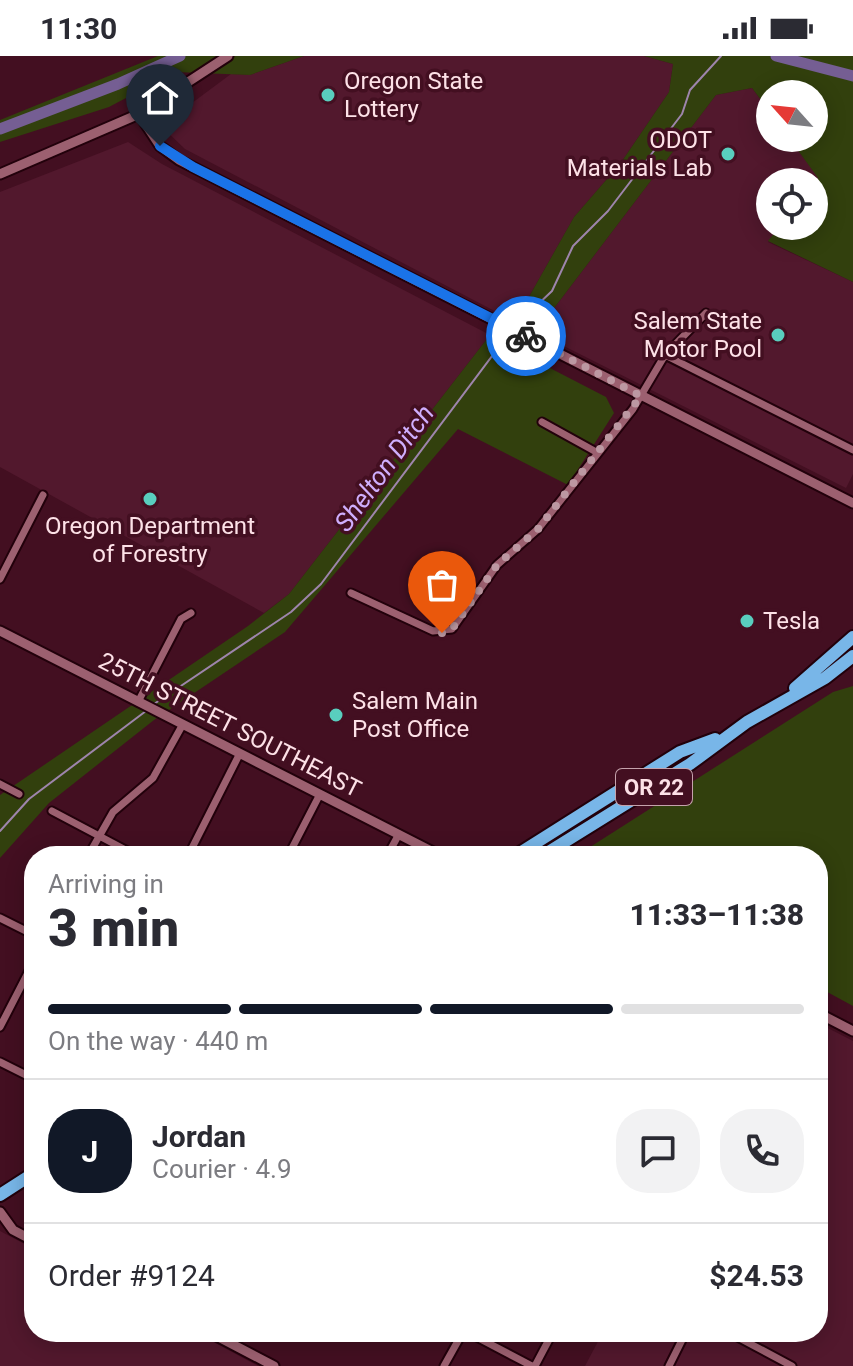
<!DOCTYPE html>
<html lang="en">
<head>
<meta charset="utf-8">
<style>
	:root { --surface:#fff; --page:#f2f2f3; --text:#2b2b33; --muted:#7c7c81; --line:#e1e1e2; --accent:#111827 }
	body { margin:0; font-family:Roboto,sans-serif; background:var(--page); color:var(--text); height:100vh; display:flex; flex-direction:column; font-size:30px; white-space:nowrap }
	* { box-sizing:border-box; margin:0 }
	p { font-size:26px; color:var(--muted) }
	.icon { flex:none; width:44px; height:44px; fill:none; stroke:currentColor; stroke-width:2; stroke-linecap:round; stroke-linejoin:round }
	.map { position:relative; flex:1; overflow:hidden }
	.sheet { position:absolute; left:24px; top:790px; width:804px; height:496px; display:flex; flex-direction:column; background:var(--surface); border-radius:32px; box-shadow:0 4px 20px #0003 }
	.sheet>* { flex:none }
	.needle { width:52px; rotate:297deg }
	.tools { position:absolute; left:756px; top:24px; display:grid; gap:16px }
	.tools a { display:grid; place-items:center; width:72px; height:72px; border-radius:50%; background:var(--surface); box-shadow:0 4px 20px #0003; font-size:40px }
	.pin { position:absolute; display:grid; place-items:center; width:68px; height:68px; color:#fff; margin:-82px -34px; border-radius:50% 50% 50% 0; rotate:-45deg; box-shadow:0 0 8px #0007 }
	.pin .icon { rotate:45deg }
	.courier { position:absolute; display:grid; place-items:center; width:80px; height:80px; margin:-40px; border:6px solid #1a73e8; border-radius:50%; background:#fff; color:#222; box-shadow:0 2px 10px #0007 }
	.overview em { font-style:normal; font-weight:800 }
	.overview div { display:flex; flex-direction:column-reverse }
	.overview { display:flex; align-items:center; justify-content:space-between; height:136px; padding:0 24px }
	h1 { font-size:52px; font-weight:800; line-height:60px }
	.bar { display:grid; grid-template-columns:repeat(4,1fr); gap:12px 8px; align-content:center; height:96px; padding:0 24px }
	.bar i { height:10px; border-radius:6px; background:var(--line) }
	.bar .current { background:var(--accent) }
	.bar p { grid-column:span 4 }
	.line { display:flex; align-items:center; gap:20px; padding:0 24px; border-top:2px solid var(--line) }
	.line div { flex:1 }
	.round { display:grid; place-items:center; flex:none; width:84px; height:84px; border-radius:32px; background:var(--page) }
	.status { display:flex; justify-content:space-between; align-items:center; height:56px; padding:0 40px; background:var(--surface); direction:ltr }
	.status svg { height:22px; fill:currentColor }
	.map>svg:first-child { display:block }
	.built { fill:#52182d }
	.green { fill:#32400d }
	.lines { fill:none; stroke-linecap:round; stroke-linejoin:round }
	.stream { stroke:#9e85ac; stroke-width:2 }
	.river { stroke:#755e93; stroke-width:11 }
	.street-casing { stroke:#22010b; stroke-width:11 }
	.secondary-casing { stroke:#22010b; stroke-width:13 }
	.highway-casing { stroke:#22010b; stroke-width:16 }
	.street { stroke:#9c6070; stroke-width:7 }
	.secondary { stroke:#9c6070; stroke-width:9 }
	.highway { stroke:#78b6e8; stroke-width:12 }
	.done { stroke:#bc98a2; stroke-width:8; stroke-dasharray:0 14.4 }
	.route { stroke:#1a73e8; stroke-width:10 }
	.poi-dot { fill:#59cebe; stroke:#430f21; stroke-width:3 }
	.labels { text-anchor:middle; dominant-baseline:central; stroke-width:7; stroke-linejoin:round; paint-order:stroke }
	.shield { fill:#430f21; stroke:#c5a2ac; stroke-width:2 }
	.shield-label { font-size:22px; font-weight:bold; fill:#fde1e7 }
	.poi-label { font-size:24px; fill:#fde1e7; stroke:#430f21; text-anchor:start }
	.street-label { font-size:24px; fill:#fde1e7; stroke:#430f21 }
	.water-label { font-size:26px; font-style:italic; fill:#cfaefd; stroke:#430f21 }
</style>
</head>
<body>
<div class="status"><b>11:30</b><svg viewBox="0 0 49 12"><path d="M0 12V9h3v3zM5 12V6h3v6zM10 12V3h3v9zM15 12V0h3v12zM26 1h20v11H26zM47 4h2v5h-2z"/></svg></div>
<div class="map">
<svg width="853" height="1310" viewBox="0 0 853 1310">
	<rect width="100%" height="100%" fill="#430f21"/>
	<path class="built" d="M304 0H644L673 8 669 36 620 108 574 161 526 246 508 262 185 93 161 70 231 18 250 19Z
		M752 32 770 56V82H789L819 122 814 128 770 126V170H780L768 186 853 226V418L846 432 536 276 716 39Z
		M128 86 162 108 490 279 289 538 264 557 0 411V136Z
		M818 967 853 985V1310H585L603 1276H818Z
		M0 1175 34 1193V1276H195L258 1310H0Z"/>
	<path class="green" d="M158 0H304L250 19 175 16 109 51 0 86V64Z
		M644 0H853V226L768 185 780 170H814V128L818 122 789 82H814V38H770V56L752 32 716 39 536 276 517 295 606 341 614 357 568 429 458 373 285 576 154 664 49 747 0 802V739L248 570 289 538 490 279 526 246 574 161 620 108 669 36 673 8Z
		M853 630V950L818 931V800H576L833 636Z"/>
	<g class="lines">
		<path class="stream" d="M514 271 552 235 573 190 608 155 682 58 690 34 721 0
			M154 648 291 556 321 528 510 276
			M0 775 29 743 146 655"/>
		<path class="river" d="M776 0 853 20
			M0 73 118 28 180 0"/>
		<defs>
			<path id="street" d="M665 299 853 394
				M542 366 598 397
				M0 523 43 439
				M351 537 433 575 452 573 497 509 538 473 633 353 665 299 706 257
				M138 646 181 563 191 557
				M0 728 19 738
				M52 755 137 800
				M88 800 113 756 153 722 183 668
				M188 800 240 697
				M288 800 320 738
				M387 800 399 778
				M0 862 34 879
				M0 971 34 905
				M0 1006 34 1023
				M467 1276 532 1310
				M728 1276 792 1310
				M444 1310 463 1276
				M535 1310 553 1276
				M669 1310 686 1276"/>
			<path id="secondary" d="M139 58 160 90 179 104 853 447
				M0 118 139 58 228 0
				M0 575 441 800
				M818 957 853 975
				M0 1156 13 1174 34 1185
				M209 1276 274 1310"/>
			<path id="highway" d="M795 632 853 581
				M515 800 680 696 715 683
				M542 800 690 708 747 666 825 622 853 600
				M0 1139 34 1117"/>
		</defs>
		<use href="#street" class="street-casing"/>
		<use href="#secondary" class="secondary-casing"/>
		<use href="#highway" class="highway-casing"/>
		<use href="#street" class="street"/>
		<use href="#secondary" class="secondary"/>
		<use href="#highway" class="highway"/>
	</g>
	<g class="lines">
		<path class="done" d="M442 577 452 573 497 509 538 473 641 340 526 280"/>
		<path class="route" d="M160 90 193 111 526 280"/>
	</g>
	<g class="poi-dot">
		<circle cx="328" cy="39" r="8"/>
		<circle cx="728" cy="98" r="8"/>
		<circle cx="778" cy="279" r="8"/>
		<circle cx="150" cy="443" r="8"/>
		<circle cx="747" cy="565" r="8"/>
		<circle cx="336" cy="659" r="8"/>
	</g>
	<g class="labels">
		<rect class="shield" x="616" y="713" width="76" height="36" rx="6"/>
		<g class="shield-label">
			<text x="654" y="731">OR 22</text>
		</g>
		<g class="poi-label">
			<text x="344" y="25">Oregon State<tspan x="344" dy="28">Lottery</tspan></text>
			<text x="712" y="84" text-anchor="end">ODOT<tspan x="712" dy="28">Materials Lab</tspan></text>
			<text x="762" y="265" text-anchor="end">Salem State<tspan x="762" dy="28">Motor Pool</tspan></text>
			<text x="150" y="470" text-anchor="middle">Oregon Department<tspan x="150" dy="28">of Forestry</tspan></text>
			<text x="763" y="565">Tesla</text>
			<text x="352" y="645">Salem Main<tspan x="352" dy="28">Post Office</tspan></text>
		</g>
		<g class="street-label">
			<text transform="translate(230 669) rotate(27)">25TH STREET SOUTHEAST</text>
		</g>
		<g class="water-label">
			<text transform="translate(384 412) rotate(-54)">Shelton Ditch</text>
		</g>
	</g>
</svg>
<div class="tools">
<a><svg class="needle" viewBox="-14 -14 28 28"><path d="M0-13l5 13h-10z" fill="#e53935"/><path d="M0 13l5-13h-10z" fill="#7c7c81"/></svg></a>
<a><svg class="icon" aria-label="locate" viewBox="0 0 24 24"><circle cx="12" cy="12" r="6"/><path d="M12 2v4M12 18v4M2 12h4M18 12h4"/></svg></a>
</div>
<div class="pin" style="left:442px;top:577px;background:#ea580c"><svg class="icon" aria-label="bag" viewBox="0 0 24 24"><path d="M5 8h14l-1 12H6zM9 8a3 3 0 0 1 6 0"/></svg></div>
<div class="pin" style="left:160px;top:90px;background:#1f2937"><svg class="icon" aria-label="home" viewBox="0 0 24 24"><path d="M3 11l9-7 9 7M6 9v11h12V9"/></svg></div>
<div class="courier" style="left:526px;top:280px"><svg class="icon" aria-label="bike" viewBox="0 0 24 24"><circle cx="6" cy="16" r="4"/><circle cx="18" cy="16" r="4"/><path d="M6 16l4-8h5l3 8M10 8l3 8H6M13 5h3"/></svg></div>
<section class="sheet">
<div class="overview"><div><h1>3 min</h1><p>Arriving in</p></div><em>11:33–11:38</em></div>
<div class="bar"><i class="current"></i><i class="current"></i><i class="current"></i><i></i><p>On the way · 440 m</p></div>
<div class="line" style="height:144px"><b class="round" style="background:var(--accent);color:#fff">J</b><div><b>Jordan</b><p>Courier · 4.9</p></div><a class="round"><svg class="icon" aria-label="chat" viewBox="0 0 24 24"><path d="M4 5h16v11H9l-5 4z"/></svg></a><a class="round"><svg class="icon" aria-label="phone" viewBox="0 0 24 24"><path d="M5 4h4l2 5-3 2q2 4 5 5l2-3 5 2v4C11 20 4 13 5 4z"/></svg></a></div>
<div class="line" style="height:104px"><div>Order #9124</div><b>$24.53</b></div>
</section>
</div>
</body>
</html>
